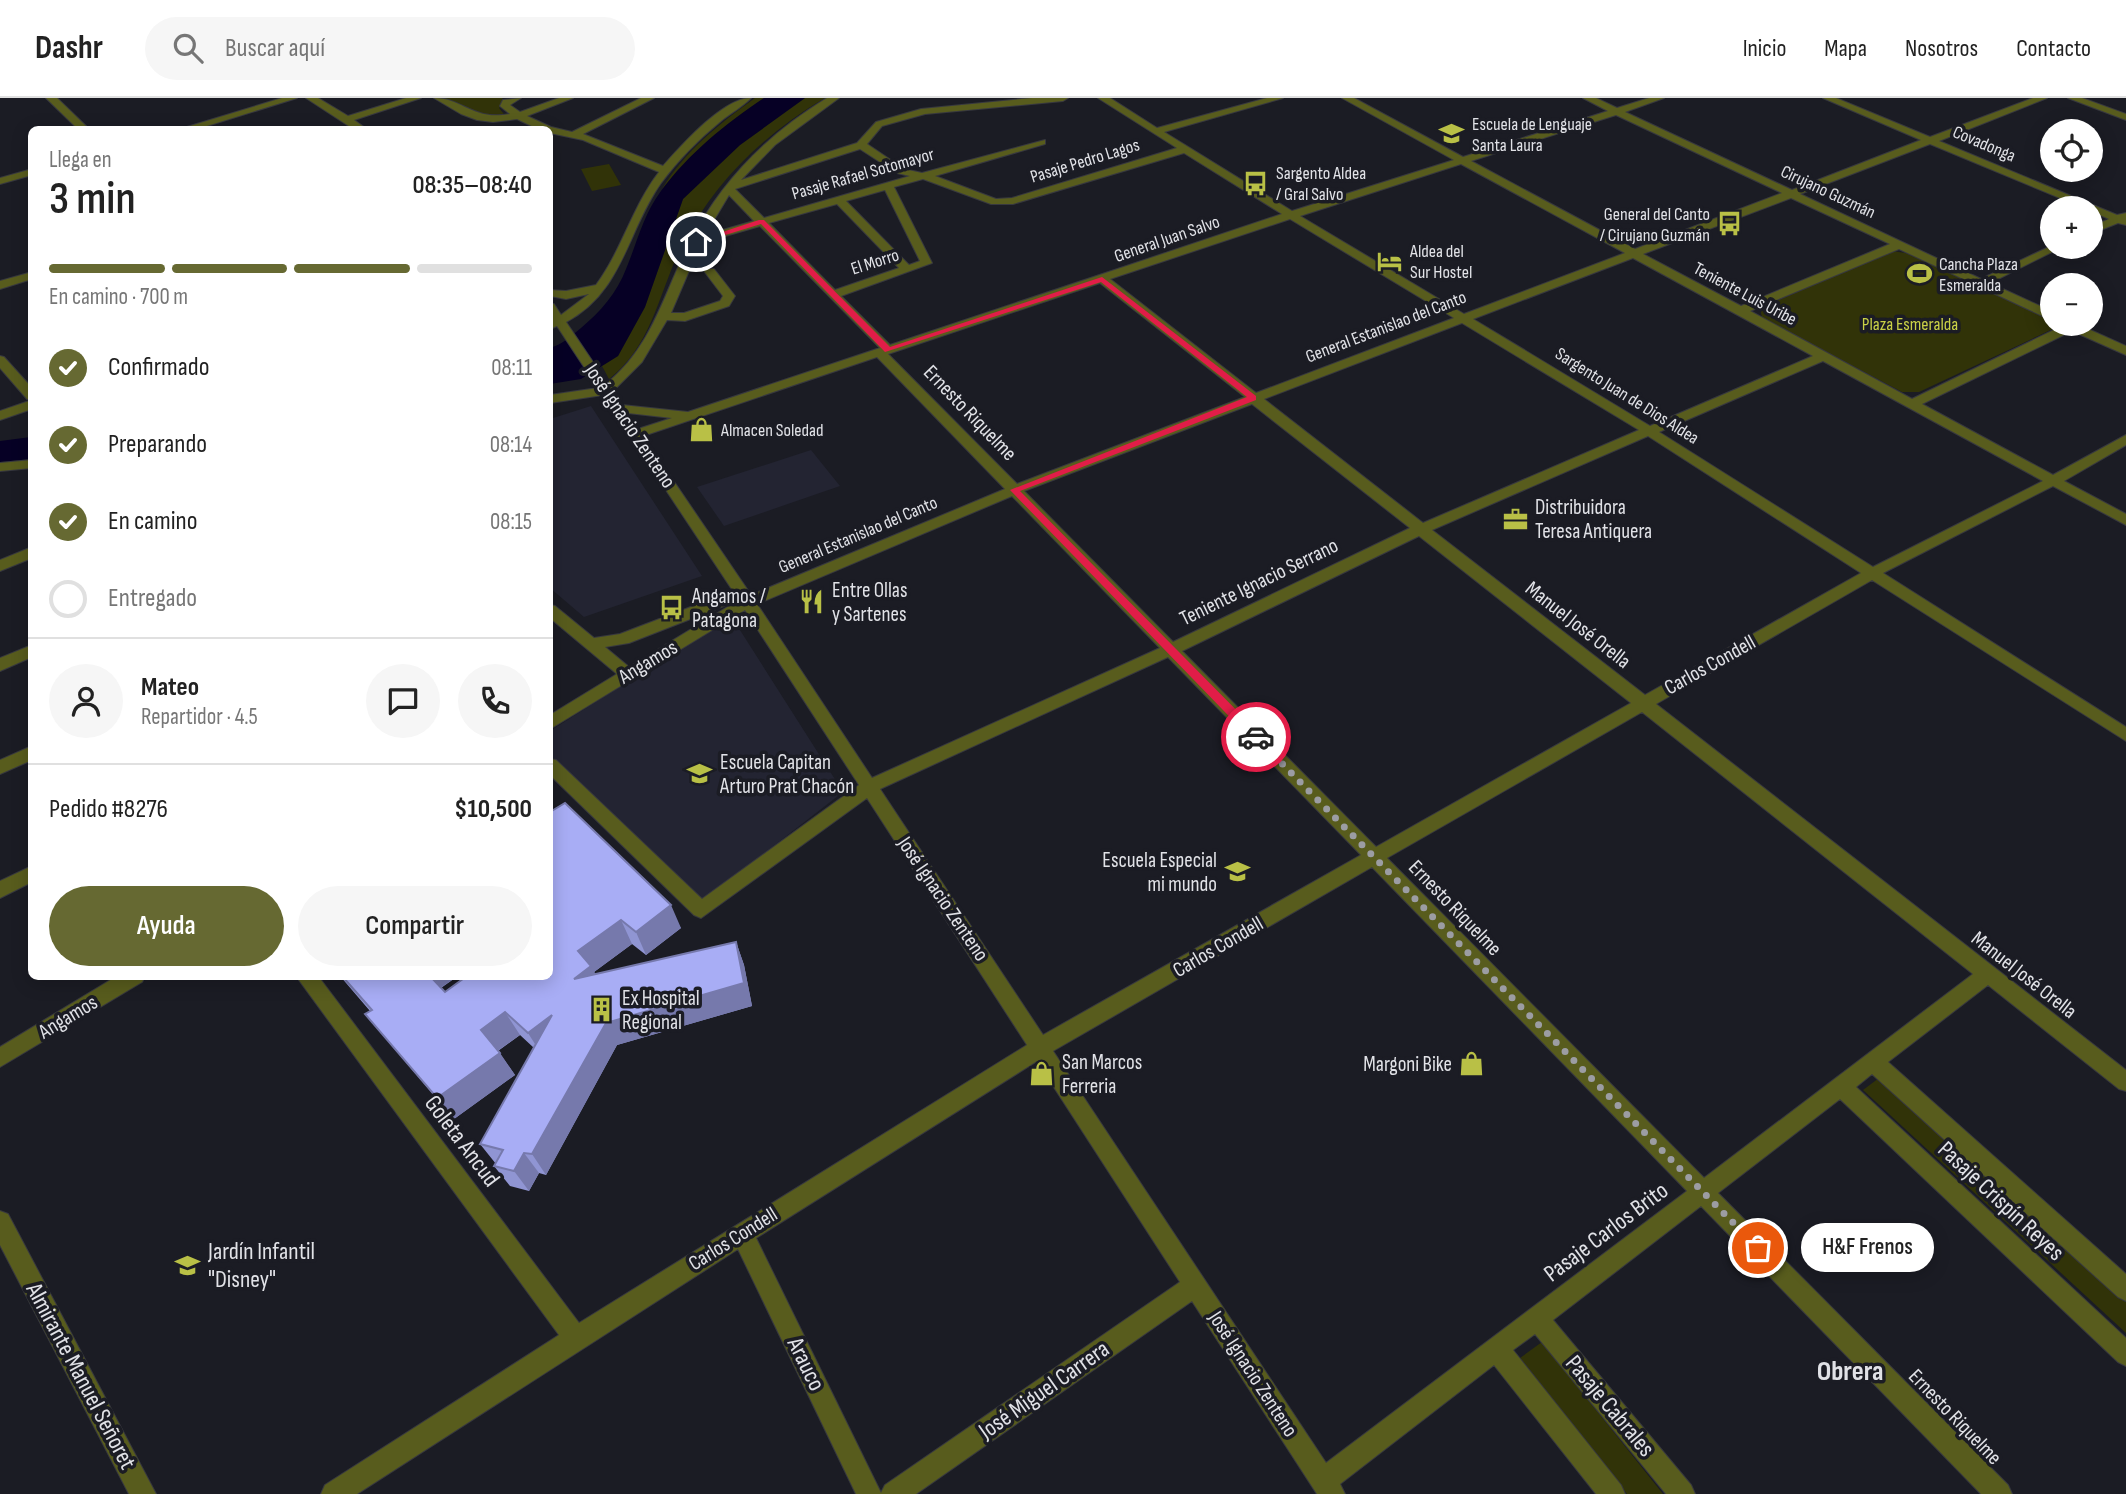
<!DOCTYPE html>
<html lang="es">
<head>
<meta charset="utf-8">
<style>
	:root { --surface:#fff; --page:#f6f6f6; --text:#222; --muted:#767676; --line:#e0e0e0; --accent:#666932 }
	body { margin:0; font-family:"Sofia Sans Condensed",sans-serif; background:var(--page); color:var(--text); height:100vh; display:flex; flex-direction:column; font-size:26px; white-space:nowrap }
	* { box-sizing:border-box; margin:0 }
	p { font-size:23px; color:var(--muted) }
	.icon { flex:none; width:38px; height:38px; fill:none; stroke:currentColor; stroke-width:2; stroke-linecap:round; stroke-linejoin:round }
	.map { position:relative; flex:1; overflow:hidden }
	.side { position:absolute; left:28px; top:28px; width:525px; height:854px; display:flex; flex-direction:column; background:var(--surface); border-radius:10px; box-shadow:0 4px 18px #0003 }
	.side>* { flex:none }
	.tools { position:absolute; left:2040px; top:21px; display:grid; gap:14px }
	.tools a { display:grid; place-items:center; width:63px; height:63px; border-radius:50%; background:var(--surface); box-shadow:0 4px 18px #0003; font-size:35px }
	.pin { position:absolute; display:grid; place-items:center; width:60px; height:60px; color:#fff; margin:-30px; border:4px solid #fff; border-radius:50%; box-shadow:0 2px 7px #0007 }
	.courier { position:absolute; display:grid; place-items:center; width:70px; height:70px; margin:-35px; border:5px solid #e11d48; border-radius:50%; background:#fff; color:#222; box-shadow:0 2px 9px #0007 }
	.bubble { position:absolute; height:49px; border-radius:24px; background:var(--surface); box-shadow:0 4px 18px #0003; font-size:23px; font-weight:600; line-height:49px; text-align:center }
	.overview em { font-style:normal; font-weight:600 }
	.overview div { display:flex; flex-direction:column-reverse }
	.overview { display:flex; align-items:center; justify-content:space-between; height:119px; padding:0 21px }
	h1 { font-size:46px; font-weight:600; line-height:52px }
	.bar { display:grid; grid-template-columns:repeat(4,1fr); gap:10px 7px; align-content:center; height:84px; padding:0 21px }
	.bar i { height:9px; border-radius:5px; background:var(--line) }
	.bar .selected { background:var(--accent) }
	.bar p { grid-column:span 4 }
	.line { display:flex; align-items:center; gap:18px; padding:0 21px; border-top:2px solid var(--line) }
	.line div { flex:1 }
	.round { display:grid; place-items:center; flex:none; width:74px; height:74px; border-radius:37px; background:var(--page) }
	ol { padding:0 21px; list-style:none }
	li { display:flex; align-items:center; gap:21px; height:77px }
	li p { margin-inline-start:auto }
	li .icon { padding:7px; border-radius:50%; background:var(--accent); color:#fff; stroke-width:4 }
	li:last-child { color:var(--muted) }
	li i { width:38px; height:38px; border:4px solid var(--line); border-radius:50% }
	.primary-button { display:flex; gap:14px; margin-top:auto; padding:14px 21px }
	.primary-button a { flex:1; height:80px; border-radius:42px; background:var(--accent); color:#fff; font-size:28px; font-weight:600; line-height:80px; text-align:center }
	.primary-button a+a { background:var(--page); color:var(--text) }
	header { display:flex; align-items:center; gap:42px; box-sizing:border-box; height:98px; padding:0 35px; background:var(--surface); border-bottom:2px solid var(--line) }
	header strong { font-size:33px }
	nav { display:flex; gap:38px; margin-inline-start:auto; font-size:24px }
	.search { width:490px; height:63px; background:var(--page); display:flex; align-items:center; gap:18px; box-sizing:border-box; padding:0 24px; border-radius:38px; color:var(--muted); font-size:26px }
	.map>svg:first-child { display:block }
	.built { fill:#232432 }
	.green { fill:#313308 }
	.water { fill:#060025 }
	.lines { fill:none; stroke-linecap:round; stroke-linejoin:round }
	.minor-casing { stroke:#37383f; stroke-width:2 }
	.minor { fill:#585c1d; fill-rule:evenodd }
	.wall { fill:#9095d3 }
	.shaded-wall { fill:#7679ac }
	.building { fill:#a8adf5; stroke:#7679ac; stroke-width:2 }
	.route { fill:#e11d48 }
	.done { stroke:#9c9da3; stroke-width:7; stroke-dasharray:0 12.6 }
	.labels { text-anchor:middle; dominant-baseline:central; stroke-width:7; stroke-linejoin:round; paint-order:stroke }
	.far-poi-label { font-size:18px; fill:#e1e2e7; stroke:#1b1c24; text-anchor:start }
	.far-street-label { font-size:18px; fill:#e1e2e7; stroke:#1b1c24 }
	.far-park-label { font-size:18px; fill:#c9d146; stroke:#1b1c24 }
	.street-label { font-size:21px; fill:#e1e2e7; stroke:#1b1c24 }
	.poi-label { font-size:21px; fill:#e1e2e7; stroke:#1b1c24; text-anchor:start }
	.near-street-label { font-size:24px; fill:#e1e2e7; stroke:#1b1c24 }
	.near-poi-label { font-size:24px; fill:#e1e2e7; stroke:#1b1c24; text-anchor:start }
	.near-neighbourhood-label { font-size:28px; font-weight:bold; fill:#e1e2e7; stroke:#1b1c24 }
</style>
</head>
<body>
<header>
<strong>Dashr</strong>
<div class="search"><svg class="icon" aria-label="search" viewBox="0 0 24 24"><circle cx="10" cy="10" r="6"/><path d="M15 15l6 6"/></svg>Buscar aquí</div>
<nav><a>Inicio</a><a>Mapa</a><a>Nosotros</a><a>Contacto</a></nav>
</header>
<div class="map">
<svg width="2126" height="1396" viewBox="0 0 2126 1396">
	<rect width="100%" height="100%" fill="#1b1c24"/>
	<path class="built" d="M591 308 702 478 584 519 550 490V321Z
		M811 352 840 388 724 428 697 389Z
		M731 518 843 694 703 803 550 657V633Z"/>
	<path class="green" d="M443 0H502L506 4 499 10 508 21 467 16Z
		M755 0H764C725 26 692 56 662 91 685 53 719 26 755 0Z
		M805 0H825C764 36 714 84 682 147 659 194 652 248 609 281L602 268 618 258 645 209 683 101 740 47Z
		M609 66 621 87 592 93 581 71Z
		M1892 153 1912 156 2051 222 2055 230 1919 294H1902L1762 220 1760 210Z
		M1879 980 2126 1204V1235L1863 992Z
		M1542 1244 1663 1396H1627L1520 1260Z"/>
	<path class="water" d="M764 0H805L740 47 683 101 645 209 618 258 581 281 550 286V250C563 246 570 239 581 230 600 214 617 195 626 171 637 145 643 117 661 93 688 56 726 25 764 0Z
		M31 339V361L0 364V343Z"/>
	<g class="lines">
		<defs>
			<path id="minor" d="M46 0H57L90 32H79Z
				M282 0H297L194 32H177Z
				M306 0H318L348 18 406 0H421L354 22 368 32H355Z
				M434 0C463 0 472 23 510 16L500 8 503 2 521 0 510 7 520 14 559 0H573L527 18 551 29 572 34 641 0H654L583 36 663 68C681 48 723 0 751 0 742 9 731 15 721 23 699 41 678 62 661 85 627 133 623 194 566 224L607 285C653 248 664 194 690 144 721 83 768 36 827 0H839L775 47 741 82 857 45 876 24 921 11 1032 0H1068L1063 3 925 16 882 28 867 46 904 71 922 75 1045 42V46L935 78 996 101 1012 100 1177 50 1098 0H1110L1157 30 1267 0H1283L1164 34 1292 113 1454 62 1342 0H1354L1463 59 1608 13 1583 0H1596L1617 10 1649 0H1664L1625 14 1792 92 1921 42 1823 0H1836L1930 39 2033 0H2047L1939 43 2117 117 2126 115V127L2118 125 2091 136V129L2109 121 2091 113V110H2084L1930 46 1800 96 1981 181 2053 147 2062 149 1990 185 2053 214V223L1899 151 1750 213 1912 301 2062 228 2061 226H2077L2126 248V257L2072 233 1922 306 2053 377 2126 337V347L2064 383 2126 416V427L2053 388 1883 475 2126 629V643L1872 482 1656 606 2126 972V993L2119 991 1988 887 1888 964 2126 1176V1203L2118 1199 1872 976 1856 989 2126 1240V1268L2118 1264 1840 1001 1718 1095 2008 1387 2012 1396H1981L1701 1108 1553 1222 1691 1387 1695 1396H1666L1535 1236 1513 1252 1621 1387 1625 1396H1596L1494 1267 1340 1386 1345 1396H1317L1192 1203 916 1396H856L738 1151 357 1396H321L325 1387 559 1237 296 878H318L579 1225 1027 947 867 700 701 820 694 817 550 677V661L556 662 702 801 859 687 745 512 550 631V617L617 576 550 520V507L555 508 594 540 620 536 733 493 603 297 550 305V297L598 290 557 228 550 231V223L552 221 550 206H554L561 217 589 196 566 201 550 198V192L566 193 596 187C622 152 632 109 659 74L583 42 550 35V32H540L517 21 493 24 477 22 461 16ZM1616 17 1782 95 1635 151 1471 63ZM860 51 897 75 910 78 764 120 735 91ZM1184 55 1282 116 890 247 841 198 932 165 894 89 923 81 991 106H1013ZM1461 66 1625 155 1464 216 1300 118ZM885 92 920 163 909 167 846 103ZM729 97 754 123 705 137ZM1791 100 1890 146 1741 208 1643 156ZM837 106 899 170 835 192 769 125ZM1290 121 1454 220 1256 295 1110 181ZM760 128 880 250 688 314 622 307 613 293 642 264 667 222 685 223 729 208 735 198 714 171H706L704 173 723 198 720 203 684 215H671L701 145ZM1633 160 1813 258 1650 328 1473 221ZM1100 185 1245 299 1017 386 888 256ZM1462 225 1639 332 1423 425 1264 301ZM877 259 1005 391 751 497 643 338ZM1823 263 2043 383 1873 469 1659 334ZM1252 306 1410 430 1173 544 1024 393ZM628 315 672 320 638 331ZM1648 338 1861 475 1645 597 1432 432ZM1012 398 1160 550 872 680 757 506ZM1419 438 1631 605 1376 749 1182 553ZM739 502 629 569 605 549 629 545ZM1168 559 1361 757 1043 937 880 691ZM1642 614 1973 876 1704 1080 1387 760ZM1372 769 1687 1093 1326 1365 1053 953ZM1037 963 1180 1184 885 1387 881 1395 756 1140Z
				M2068 0H2082L2126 16V22Z
				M32 71V77L0 86V80Z
				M32 174V181L0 191V183Z
				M0 258 4 259 32 290V302L27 301 0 270Z
				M32 302V311L0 322V313Z
				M32 362V370L0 373V365Z
				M32 449V460L0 473V462Z
				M32 547V559L0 573V560Z
				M32 648V662L0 676V662Z
				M32 768V784L0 800V783Z
				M117 878H145L142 884 0 969V949Z
				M0 1113 8 1116 156 1396H129L0 1147Z"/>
		</defs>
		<use href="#minor" class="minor-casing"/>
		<use href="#minor" class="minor"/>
	</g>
	<path class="wall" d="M550 714 681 830 646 857 632 846 594 874 596 876 736 844 744 867 752 908 617 947 546 1077 539 1075 529 1093 510 1088 494 1068 496 1066 480 1046 534 950 520 937 498 953 515 977 454 1021 365 916 370 913 340 878H458L441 890 445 894 550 878Z"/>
	<path class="shaded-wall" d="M671 807 681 830 646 857 636 834Z
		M621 822 632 846 594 874 603 891 574 881 578 853Z
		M736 844 744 867 752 908 617 947 546 1077 532 1056 606 925Z
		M427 878H458L437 892Z
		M505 914 520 937 496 954 481 932Z
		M552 917 542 957 528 935Z
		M500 955 515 977 454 1021 437 1000Z
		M524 1055 539 1075 529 1093 514 1073Z"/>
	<path class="building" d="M565 705 671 807 636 834 621 822 578 853 591 868 574 881 736 844 744 885 606 925 532 1056 524 1055 514 1073 494 1068 503 1052 480 1046 552 917 528 935 505 914 481 932 500 955 437 1000 365 916 372 912 342 878H430L445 894 467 878H550V714Z"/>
	<path class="route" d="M759 122H764L890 249 1102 179 1256 298V302L1020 393 1260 636V642H1252L1010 392 1247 299 1101 184 885 254 761 126 699 145 692 144Z"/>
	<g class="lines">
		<path class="done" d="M1256 639 1758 1150"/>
	</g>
	<defs>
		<symbol id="school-bare" viewBox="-9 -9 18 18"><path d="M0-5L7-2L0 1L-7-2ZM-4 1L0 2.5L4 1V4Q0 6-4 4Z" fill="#b9c046" stroke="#1b1c24" stroke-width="2.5" paint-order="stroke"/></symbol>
		<symbol id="bus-bare" viewBox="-9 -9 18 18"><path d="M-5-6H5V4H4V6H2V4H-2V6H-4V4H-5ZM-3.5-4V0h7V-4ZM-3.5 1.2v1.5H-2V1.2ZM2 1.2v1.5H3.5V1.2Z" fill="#b9c046" stroke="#1b1c24" stroke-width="2.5" paint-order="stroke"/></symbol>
		<symbol id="hotel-bare" viewBox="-9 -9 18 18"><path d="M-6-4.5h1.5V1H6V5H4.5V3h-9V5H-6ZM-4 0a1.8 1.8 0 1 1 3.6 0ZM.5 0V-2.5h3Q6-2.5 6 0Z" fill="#b9c046" stroke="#1b1c24" stroke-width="2.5" paint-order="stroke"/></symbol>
		<symbol id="stadium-bare" viewBox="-9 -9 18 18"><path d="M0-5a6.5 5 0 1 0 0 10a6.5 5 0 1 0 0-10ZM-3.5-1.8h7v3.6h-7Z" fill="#b9c046" stroke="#1b1c24" stroke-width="2.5" paint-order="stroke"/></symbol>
		<symbol id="shop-bare" viewBox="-9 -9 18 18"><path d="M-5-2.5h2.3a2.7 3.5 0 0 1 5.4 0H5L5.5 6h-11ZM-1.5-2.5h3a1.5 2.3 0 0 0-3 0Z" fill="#b9c046" stroke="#1b1c24" stroke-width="2.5" paint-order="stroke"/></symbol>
		<symbol id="office-bare" viewBox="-9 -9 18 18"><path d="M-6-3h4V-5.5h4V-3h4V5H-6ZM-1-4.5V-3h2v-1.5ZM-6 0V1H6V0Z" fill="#b9c046" stroke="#1b1c24" stroke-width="2.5" paint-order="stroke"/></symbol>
		<symbol id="restaurant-bare" viewBox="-9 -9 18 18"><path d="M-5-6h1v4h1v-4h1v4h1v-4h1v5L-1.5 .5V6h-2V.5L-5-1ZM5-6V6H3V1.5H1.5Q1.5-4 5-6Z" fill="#b9c046" stroke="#1b1c24" stroke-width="2.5" paint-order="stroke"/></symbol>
		<symbol id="building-bare" viewBox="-9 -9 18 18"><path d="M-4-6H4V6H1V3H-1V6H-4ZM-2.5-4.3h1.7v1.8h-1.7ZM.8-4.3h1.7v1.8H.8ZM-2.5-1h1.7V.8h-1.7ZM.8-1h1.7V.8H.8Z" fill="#b9c046" stroke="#1b1c24" stroke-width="2.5" paint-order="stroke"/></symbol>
	</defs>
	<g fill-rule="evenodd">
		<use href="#school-bare" x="1434" y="18" width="35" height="35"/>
		<use href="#bus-bare" x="1238" y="68" width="35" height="35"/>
		<use href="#bus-bare" x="1712" y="108" width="35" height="35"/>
		<use href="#hotel-bare" x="1372" y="146" width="35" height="35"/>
		<use href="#stadium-bare" x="1902" y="158" width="35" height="35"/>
		<use href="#shop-bare" x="684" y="314" width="35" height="35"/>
		<use href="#office-bare" x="1498" y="404" width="35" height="35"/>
		<use href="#restaurant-bare" x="794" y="486" width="35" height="35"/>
		<use href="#bus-bare" x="654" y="492" width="35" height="35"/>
		<use href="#school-bare" x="682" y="658" width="35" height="35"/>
		<use href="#school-bare" x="1220" y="756" width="35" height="35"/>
		<use href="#building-bare" x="584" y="894" width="35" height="35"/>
		<use href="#shop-bare" x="1454" y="948" width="35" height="35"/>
		<use href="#shop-bare" x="1024" y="958" width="35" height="35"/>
		<use href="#school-bare" x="170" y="1150" width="35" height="35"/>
	</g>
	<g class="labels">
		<g class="far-poi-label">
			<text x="1472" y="26">Escuela de Lenguaje<tspan x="1472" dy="21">Santa Laura</tspan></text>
			<text x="1276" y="75">Sargento Aldea<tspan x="1276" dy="21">/ Gral Salvo</tspan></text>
			<text x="1710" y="116" text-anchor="end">General del Canto<tspan x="1710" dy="21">/ Cirujano Guzmán</tspan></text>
			<text x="1410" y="153">Aldea del<tspan x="1410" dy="21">Sur Hostel</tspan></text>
			<text x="1939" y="166">Cancha Plaza<tspan x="1939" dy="21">Esmeralda</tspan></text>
			<text x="721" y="332">Almacen Soledad</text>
		</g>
		<g class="far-street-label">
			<text transform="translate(1984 46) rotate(23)">Covadonga</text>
			<text transform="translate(1085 63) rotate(-17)">Pasaje Pedro Lagos</text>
			<text transform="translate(863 76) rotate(-16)">Pasaje Rafael Sotomayor</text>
			<text transform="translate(1828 94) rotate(25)">Cirujano Guzmán</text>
			<text transform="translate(1167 141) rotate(-19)">General Juan Salvo</text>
			<text transform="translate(875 164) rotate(-18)">El Morro</text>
			<text transform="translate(1745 196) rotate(28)">Teniente Luis Uribe</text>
			<text transform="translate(1386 229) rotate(-21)">General Estanislao del Canto</text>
			<text transform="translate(1627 298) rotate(32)">Sargento Juan de Dios Aldea</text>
			<text transform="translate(858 437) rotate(-23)">General Estanislao del Canto</text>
		</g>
		<g class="far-park-label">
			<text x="1910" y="226">Plaza Esmeralda</text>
		</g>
		<g class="street-label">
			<text transform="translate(970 315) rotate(46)">Ernesto Riquelme</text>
			<text transform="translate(630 328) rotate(56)">José Ignacio Zenteno</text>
			<text transform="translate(1259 484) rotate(-26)">Teniente Ignacio Serrano</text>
			<text transform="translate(1578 527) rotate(38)">Manuel José Orella</text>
			<text transform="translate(648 564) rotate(-31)">Angamos</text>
			<text transform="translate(1710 567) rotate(-29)">Carlos Condell</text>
			<text transform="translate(943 801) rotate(56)">José Ignacio Zenteno</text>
			<text transform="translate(1455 810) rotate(46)">Ernesto Riquelme</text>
			<text transform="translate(1218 849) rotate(-30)">Carlos Condell</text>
			<text transform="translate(2024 877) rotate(38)">Manuel José Orella</text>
			<text transform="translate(68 919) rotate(-31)">Angamos</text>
			<text transform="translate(733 1141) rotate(-32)">Carlos Condell</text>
			<text transform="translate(1253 1276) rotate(57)">José Ignacio Zenteno</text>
			<text transform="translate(1955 1319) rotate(46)">Ernesto Riquelme</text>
		</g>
		<g class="poi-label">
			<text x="1535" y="409">Distribuidora<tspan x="1535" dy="24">Teresa Antiquera</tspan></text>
			<text x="832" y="492">Entre Ollas<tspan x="832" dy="24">y Sartenes</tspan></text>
			<text x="692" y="498">Angamos /<tspan x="692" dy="24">Patagona</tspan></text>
			<text x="720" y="664">Escuela Capitan<tspan x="720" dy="24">Arturo Prat Chacón</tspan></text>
			<text x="1217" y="762" text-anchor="end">Escuela Especial<tspan x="1217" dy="24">mi mundo</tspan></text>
			<text x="622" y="900">Ex Hospital<tspan x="622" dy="24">Regional</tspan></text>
			<text x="1062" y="964">San Marcos<tspan x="1062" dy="24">Ferreria</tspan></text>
			<text x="1452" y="966" text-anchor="end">Margoni Bike</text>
		</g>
		<g class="near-street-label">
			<text transform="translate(462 1043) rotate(53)">Goleta Ancud</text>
			<text transform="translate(2001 1103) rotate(43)">Pasaje Crispín Reyes</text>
			<text transform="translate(1606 1134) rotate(-37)">Pasaje Carlos Brito</text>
			<text transform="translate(806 1266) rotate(64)">Arauco</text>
			<text transform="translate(81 1278) rotate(62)">Almirante Manuel Señoret</text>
			<text transform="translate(1044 1292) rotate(-35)">José Miguel Carrera</text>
			<text transform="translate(1610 1308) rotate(50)">Pasaje Cabrales</text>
		</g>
		<g class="near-poi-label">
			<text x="208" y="1153">Jardín Infantil<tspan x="208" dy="28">"Disney"</tspan></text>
		</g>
		<g class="near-neighbourhood-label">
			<text x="1850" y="1273">Obrera</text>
		</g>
	</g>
</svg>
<div class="tools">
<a><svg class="icon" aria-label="locate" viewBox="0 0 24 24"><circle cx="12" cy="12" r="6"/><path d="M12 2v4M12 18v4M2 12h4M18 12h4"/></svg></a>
<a>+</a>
<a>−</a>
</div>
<div class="pin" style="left:1758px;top:1150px;background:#ea580c"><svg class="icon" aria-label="bag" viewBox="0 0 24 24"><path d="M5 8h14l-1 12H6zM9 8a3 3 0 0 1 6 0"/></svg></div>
<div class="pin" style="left:696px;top:144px;background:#1f2937"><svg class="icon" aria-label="home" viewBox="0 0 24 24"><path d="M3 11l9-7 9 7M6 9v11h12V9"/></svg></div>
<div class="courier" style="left:1256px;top:639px"><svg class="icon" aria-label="car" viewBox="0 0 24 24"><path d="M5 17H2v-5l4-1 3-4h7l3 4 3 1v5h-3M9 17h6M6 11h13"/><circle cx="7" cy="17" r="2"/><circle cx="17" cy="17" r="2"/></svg></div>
<div class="bubble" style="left:1801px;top:1125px;width:133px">H&amp;F Frenos</div>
<section class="side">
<div class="overview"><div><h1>3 min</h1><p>Llega en</p></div><em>08:35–08:40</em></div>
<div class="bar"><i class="selected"></i><i class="selected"></i><i class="selected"></i><i></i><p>En camino · 700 m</p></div>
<ol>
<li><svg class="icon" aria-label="check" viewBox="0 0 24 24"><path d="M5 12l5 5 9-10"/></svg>Confirmado<p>08:11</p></li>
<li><svg class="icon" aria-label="check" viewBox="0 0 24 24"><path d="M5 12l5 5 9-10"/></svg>Preparando<p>08:14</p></li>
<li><svg class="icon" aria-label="check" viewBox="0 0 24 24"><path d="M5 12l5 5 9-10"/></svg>En camino<p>08:15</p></li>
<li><i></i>Entregado</li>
</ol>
<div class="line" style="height:126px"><a class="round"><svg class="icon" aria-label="person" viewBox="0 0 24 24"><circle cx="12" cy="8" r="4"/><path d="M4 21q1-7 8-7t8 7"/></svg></a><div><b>Mateo</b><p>Repartidor · 4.5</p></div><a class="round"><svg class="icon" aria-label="chat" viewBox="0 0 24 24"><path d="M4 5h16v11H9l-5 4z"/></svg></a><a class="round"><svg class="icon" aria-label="phone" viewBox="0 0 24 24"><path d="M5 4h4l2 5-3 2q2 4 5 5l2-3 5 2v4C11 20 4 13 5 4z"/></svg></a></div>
<div class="line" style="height:91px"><div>Pedido #8276</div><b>$10,500</b></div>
<div class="primary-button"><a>Ayuda</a><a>Compartir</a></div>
</section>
</div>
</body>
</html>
